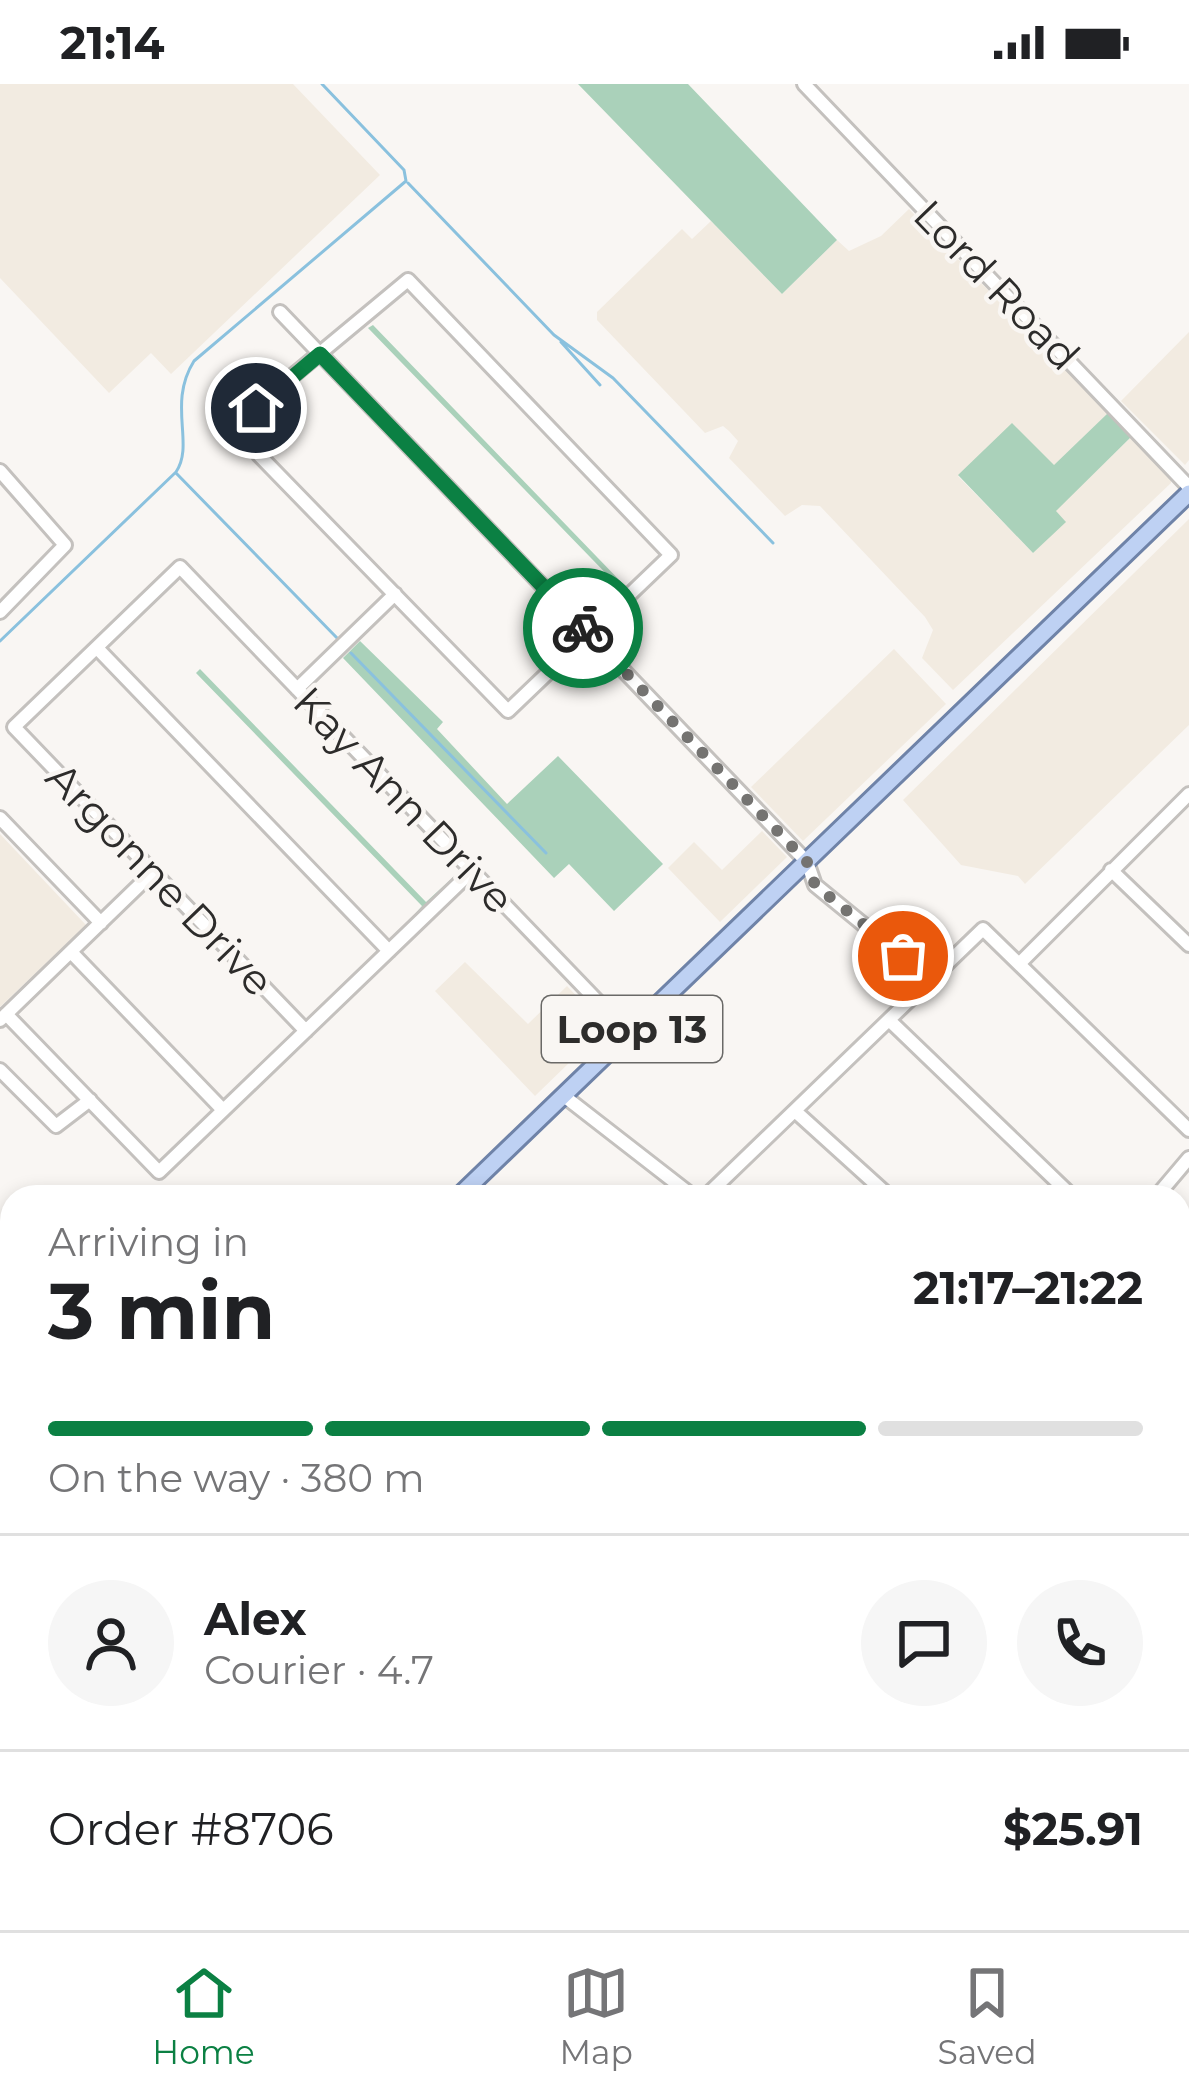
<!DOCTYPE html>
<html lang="en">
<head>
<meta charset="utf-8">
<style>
	:root { --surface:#fff; --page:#f6f6f6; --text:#202124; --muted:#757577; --line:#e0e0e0; --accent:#0b8043 }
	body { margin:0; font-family:Montserrat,sans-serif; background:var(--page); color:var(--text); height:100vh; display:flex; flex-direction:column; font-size:45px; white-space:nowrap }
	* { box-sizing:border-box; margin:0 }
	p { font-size:39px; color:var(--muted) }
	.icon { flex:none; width:66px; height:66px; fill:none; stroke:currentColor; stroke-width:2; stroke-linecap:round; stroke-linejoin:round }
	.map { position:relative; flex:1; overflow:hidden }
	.side { position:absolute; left:0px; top:1101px; width:1191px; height:747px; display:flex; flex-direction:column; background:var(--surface); border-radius:36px 36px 0 0; box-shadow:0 6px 18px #0003 }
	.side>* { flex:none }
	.pin { position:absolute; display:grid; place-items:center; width:102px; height:102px; color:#fff; margin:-51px; border:6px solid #fff; border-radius:50%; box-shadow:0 3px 12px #0007 }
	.courier { position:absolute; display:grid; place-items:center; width:120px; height:120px; margin:-60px; border:9px solid #0b8043; border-radius:50%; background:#fff; color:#222; box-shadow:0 3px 15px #0007 }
	.summary em { font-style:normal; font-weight:700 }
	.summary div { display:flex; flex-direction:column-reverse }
	.summary { display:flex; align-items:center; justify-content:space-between; height:204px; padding:0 48px }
	h1 { font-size:78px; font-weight:700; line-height:90px }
	.bar { display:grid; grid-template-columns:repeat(4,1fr); gap:18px 12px; align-content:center; height:144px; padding:0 48px }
	.bar i { height:15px; border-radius:9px; background:var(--line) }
	.bar .current { background:var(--accent) }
	.bar p { grid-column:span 4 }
	.line { display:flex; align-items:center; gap:30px; padding:0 48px; border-top:3px solid var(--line) }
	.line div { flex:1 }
	.round { display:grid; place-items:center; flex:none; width:126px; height:126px; border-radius:63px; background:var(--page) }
	.status { display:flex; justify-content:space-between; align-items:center; height:84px; padding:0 60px; background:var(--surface); direction:ltr }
	.status svg { height:33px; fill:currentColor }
	.tab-bar { display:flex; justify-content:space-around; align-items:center; height:168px; border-top:3px solid var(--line); background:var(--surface); font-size:33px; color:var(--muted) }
	.tab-bar a { display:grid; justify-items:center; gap:6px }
	.tab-bar .current { color:var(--accent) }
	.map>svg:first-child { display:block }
	.built { fill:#f2ebe1 }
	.grass { fill:#aad1ba }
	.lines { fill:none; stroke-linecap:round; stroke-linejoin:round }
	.stream { stroke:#8ac1de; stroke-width:3 }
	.minor-casing { stroke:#c4c1be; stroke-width:18 }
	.major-casing { stroke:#6f83a8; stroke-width:21 }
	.minor { stroke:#fff; stroke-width:12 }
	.major { stroke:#bed1f3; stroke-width:15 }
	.done { stroke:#747371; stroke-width:12; stroke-dasharray:0 21.6 }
	.route { stroke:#0b8043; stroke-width:15 }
	.labels { text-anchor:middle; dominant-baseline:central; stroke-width:9; stroke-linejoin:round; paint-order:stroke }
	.shield { fill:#f9f6f3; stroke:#6a6967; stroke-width:3 }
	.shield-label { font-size:39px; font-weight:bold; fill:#2d2c2b }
	.street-label { font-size:42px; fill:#2d2c2b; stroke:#f9f6f3 }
</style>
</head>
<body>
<div class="status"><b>21:14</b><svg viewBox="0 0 49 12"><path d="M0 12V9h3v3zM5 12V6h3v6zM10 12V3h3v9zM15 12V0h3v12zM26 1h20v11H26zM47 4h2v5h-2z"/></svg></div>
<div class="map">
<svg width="1189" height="1846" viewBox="0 0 1189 1846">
	<rect width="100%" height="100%" fill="#f9f6f3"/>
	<path class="built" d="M0 0H293L380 91 171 290 151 269 109 309 0 194Z
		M909 125 1108 329 1054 382 958 392 1033 469 1065 437 1055 427 1131 353 1171 393V399L953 606 922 574 933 546 925 533 820 422 802 421 785 432 729 374 738 357 729 347 723 342 705 349 597 236V228L682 145 692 155 711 137 782 210 837 156 849 167 881 152Z
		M1189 248V376L1185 381 1121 317Z
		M1189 435V641L1025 800 1018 792 961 781 903 716Z
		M894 565 946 620 803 757 751 703Z
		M762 747 787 773 720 838 668 784 694 758 722 786Z
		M0 750 86 841 0 923Z
		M465 878 528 940 567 902 606 943 535 1012 435 907Z"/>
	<path class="grass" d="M578 0H688L837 156 782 210Z
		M373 241 625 502 622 506 368 244Z
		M1108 329 1131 353 1056 427 1066 438 1033 469 958 391 1012 339 1054 381Z
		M360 557 443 638 437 645 507 720 558 672 663 780 614 827 569 780 554 794 343 574Z
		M200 585 426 818 459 788 394 854 422 822 196 589Z"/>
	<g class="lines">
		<path class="stream" d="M408 99 554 251 613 294 773 459
			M561 258 600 301
			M176 389 338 555
			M0 557 176 388C195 360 167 320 194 277L406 97 404 86 322 0
			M351 569 546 769"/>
		<defs>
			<path id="minor" d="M804 0 1189 403
				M408 196 671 471 508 627 259 371C245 349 249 332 266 314Z
				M280 228 807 778 815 801 930 895
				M0 387 65 461 0 528
				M97 564 389 867
				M297 605 395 510
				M0 734 101 839
				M1111 786 1189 861
				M71 868 223 1026
				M1021 878 1189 710
				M6 930 159 1088 472 787
				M0 936 153 788
				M889 936 1073 1113
				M306 947 14 643 180 483 628 949
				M0 986 56 1042 90 1016
				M564 1012 694 1113
				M795 1027 890 1113
				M705 1113 983 845 1189 1046
				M1156 1113 1189 1074
				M1179 1222 1189 1232
				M1179 1406 1189 1415
				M1179 1582 1189 1592
				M0 1687 12 1704
				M1179 1752 1189 1760
				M104 1836 111 1846
				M187 1836 197 1846
				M575 1836 582 1846
				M722 1836 729 1846
				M881 1836 891 1846
				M1077 1836 1088 1846
				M156 1846 166 1836
				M347 1846 358 1836
				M499 1846 513 1836"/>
			<path id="major" d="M458 1113 1189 409
				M0 1221 12 1234
				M0 1556 12 1545
				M483 1836 490 1846"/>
		</defs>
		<use href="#minor" class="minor-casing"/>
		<use href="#major" class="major-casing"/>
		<use href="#minor" class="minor"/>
		<use href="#major" class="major"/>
	</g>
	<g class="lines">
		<path class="done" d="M583 544 807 778 815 801 903 872"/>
		<path class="route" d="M256 324 320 270 583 544"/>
	</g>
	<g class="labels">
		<rect class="shield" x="542" y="912" width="180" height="66" rx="9"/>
		<g class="shield-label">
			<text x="632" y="945">Loop 13</text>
		</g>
		<g class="street-label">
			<text transform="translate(997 201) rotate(46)">Lord Road</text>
			<text transform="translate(404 716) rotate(46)">Kay Ann Drive</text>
			<text transform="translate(160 795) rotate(46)">Argonne Drive</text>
		</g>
	</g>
</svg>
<div class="pin" style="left:903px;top:872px;background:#ea580c"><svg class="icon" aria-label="bag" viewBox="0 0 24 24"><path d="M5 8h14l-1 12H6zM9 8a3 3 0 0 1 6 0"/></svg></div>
<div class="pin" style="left:256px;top:324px;background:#1f2937"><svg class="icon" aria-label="home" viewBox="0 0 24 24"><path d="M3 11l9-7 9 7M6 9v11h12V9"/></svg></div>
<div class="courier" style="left:583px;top:544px"><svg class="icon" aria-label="bike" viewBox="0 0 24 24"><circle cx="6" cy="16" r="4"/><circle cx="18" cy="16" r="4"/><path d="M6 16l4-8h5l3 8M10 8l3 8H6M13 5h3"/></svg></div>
<section class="side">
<div class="summary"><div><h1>3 min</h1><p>Arriving in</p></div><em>21:17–21:22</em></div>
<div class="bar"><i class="current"></i><i class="current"></i><i class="current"></i><i></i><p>On the way · 380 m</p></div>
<div class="line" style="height:216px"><a class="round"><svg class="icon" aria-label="person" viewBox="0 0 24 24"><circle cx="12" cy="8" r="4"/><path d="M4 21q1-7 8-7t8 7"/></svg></a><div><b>Alex</b><p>Courier · 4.7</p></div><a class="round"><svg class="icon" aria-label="chat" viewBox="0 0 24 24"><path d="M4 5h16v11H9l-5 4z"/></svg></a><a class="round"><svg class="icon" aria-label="phone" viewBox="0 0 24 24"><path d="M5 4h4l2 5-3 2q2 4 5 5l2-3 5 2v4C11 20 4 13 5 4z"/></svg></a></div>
<div class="line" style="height:156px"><div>Order #8706</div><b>$25.91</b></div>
</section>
</div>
<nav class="tab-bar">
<a class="current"><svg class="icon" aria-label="home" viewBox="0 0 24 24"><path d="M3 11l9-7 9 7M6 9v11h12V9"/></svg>Home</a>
<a><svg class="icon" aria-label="map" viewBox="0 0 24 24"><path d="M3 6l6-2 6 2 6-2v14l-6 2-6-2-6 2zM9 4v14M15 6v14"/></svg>Map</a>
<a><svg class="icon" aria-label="saved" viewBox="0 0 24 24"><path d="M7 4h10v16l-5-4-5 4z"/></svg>Saved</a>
</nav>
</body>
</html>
